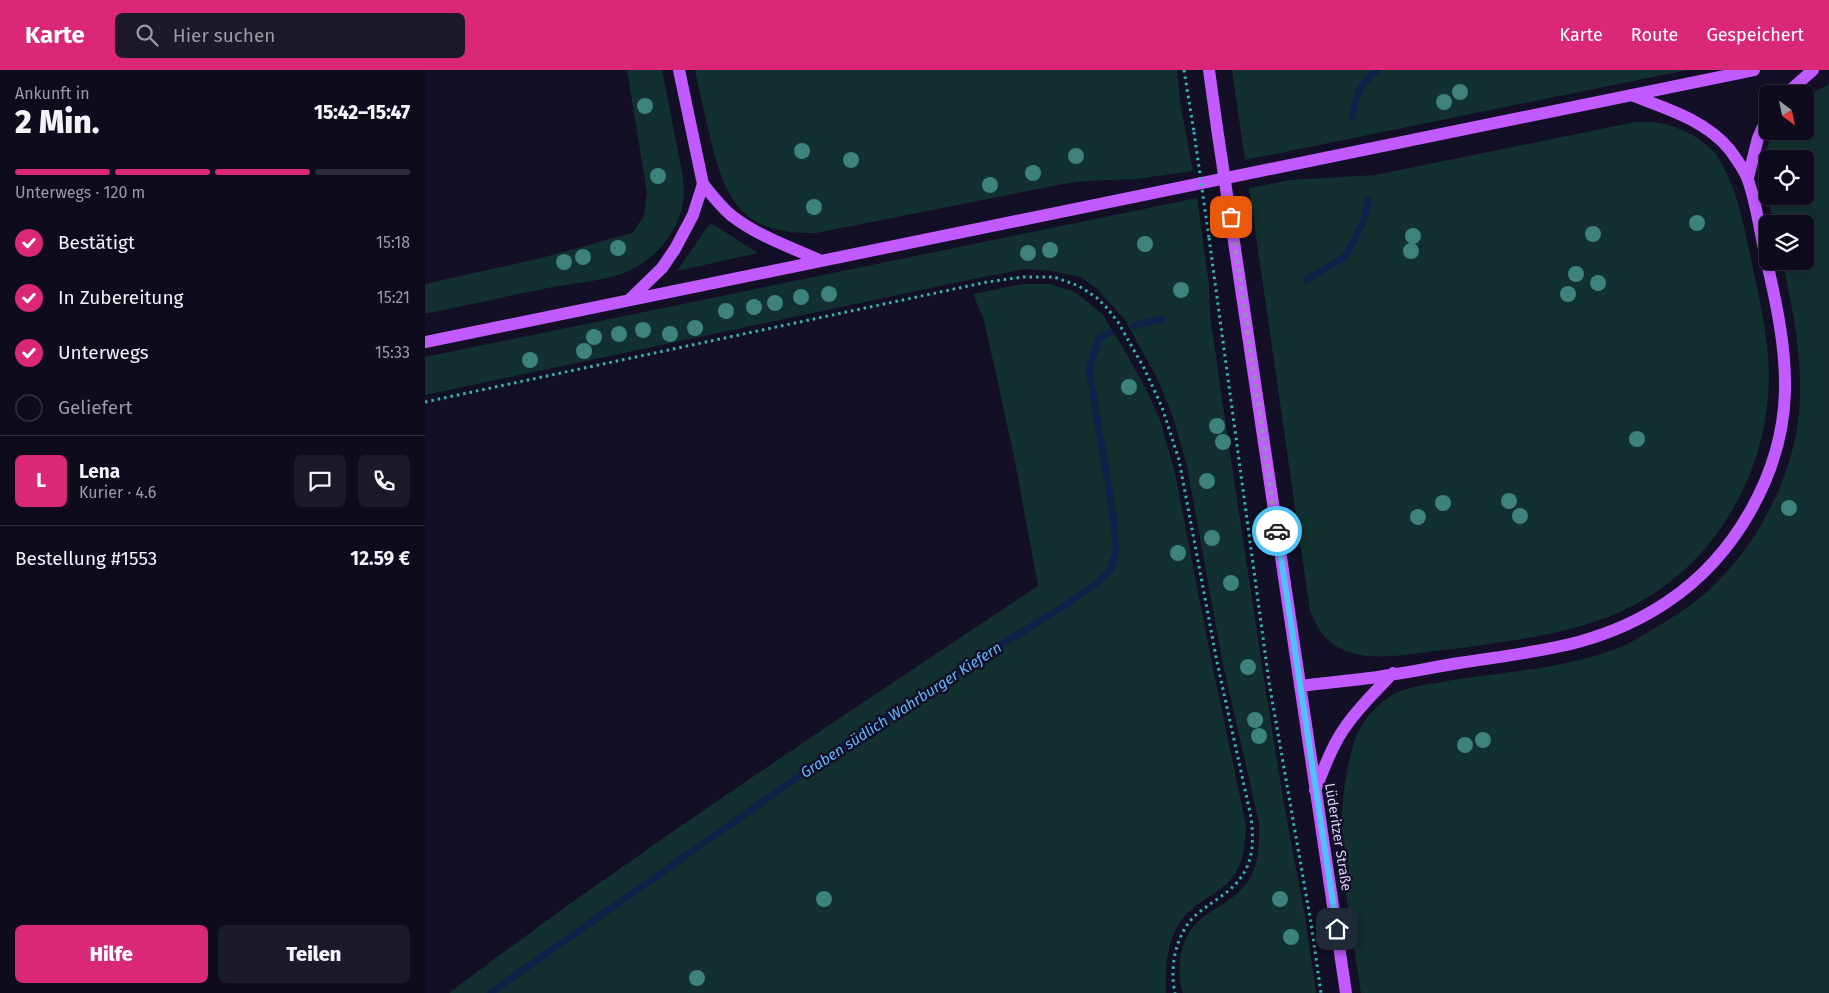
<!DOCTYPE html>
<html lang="de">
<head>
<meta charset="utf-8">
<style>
	:root { --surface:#0e0b1c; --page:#1c1929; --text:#f1f3f6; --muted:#9b9ba3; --line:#2e2b3b; --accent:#db2777 }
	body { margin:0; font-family:"Fira Sans",sans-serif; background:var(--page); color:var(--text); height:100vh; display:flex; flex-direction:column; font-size:19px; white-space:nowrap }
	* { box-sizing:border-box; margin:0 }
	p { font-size:16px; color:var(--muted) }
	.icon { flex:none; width:28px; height:28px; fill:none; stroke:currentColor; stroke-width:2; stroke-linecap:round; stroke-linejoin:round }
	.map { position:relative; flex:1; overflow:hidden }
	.side { display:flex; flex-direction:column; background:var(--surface); width:425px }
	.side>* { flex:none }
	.needle { width:32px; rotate:147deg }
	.controls { position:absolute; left:1334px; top:15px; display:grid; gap:10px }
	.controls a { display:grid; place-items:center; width:55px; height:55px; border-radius:8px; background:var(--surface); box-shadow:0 2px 12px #0003,0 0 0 1px var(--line); font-size:25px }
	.pin { position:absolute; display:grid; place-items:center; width:42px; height:42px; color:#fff; margin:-21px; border-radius:10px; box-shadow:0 2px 8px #0006 }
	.courier { position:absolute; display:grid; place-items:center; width:50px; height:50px; margin:-25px; border:4px solid #4fc3f7; border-radius:50%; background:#fff; color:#222; box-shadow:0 1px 6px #0007 }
	.overview em { font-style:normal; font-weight:800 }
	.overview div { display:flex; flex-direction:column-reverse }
	.overview { display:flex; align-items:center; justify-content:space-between; height:85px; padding:0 15px }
	h1 { font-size:32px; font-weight:800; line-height:38px }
	.bar { display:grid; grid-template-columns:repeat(4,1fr); gap:8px 5px; align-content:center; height:60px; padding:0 15px }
	.bar i { height:6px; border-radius:4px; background:var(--line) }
	.bar .current { background:var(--accent) }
	.bar p { grid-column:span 4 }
	.line { display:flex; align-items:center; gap:12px; padding:0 15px; border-top:1px solid var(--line) }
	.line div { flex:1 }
	.round { display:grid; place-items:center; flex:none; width:52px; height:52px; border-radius:8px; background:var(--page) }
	ol { padding:0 15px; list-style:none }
	li { display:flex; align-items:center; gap:15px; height:55px }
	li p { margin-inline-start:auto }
	li .icon { padding:5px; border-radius:50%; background:var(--accent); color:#fff; stroke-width:4 }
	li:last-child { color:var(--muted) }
	li i { width:28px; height:28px; border:2px solid var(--line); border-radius:50% }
	.primary-button { display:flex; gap:10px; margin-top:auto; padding:10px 15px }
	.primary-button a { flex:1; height:58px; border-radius:8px; background:var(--accent); color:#fff; font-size:20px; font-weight:800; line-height:58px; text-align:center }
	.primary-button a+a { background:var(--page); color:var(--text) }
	header { display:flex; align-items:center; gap:30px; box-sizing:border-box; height:70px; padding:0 25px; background:var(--accent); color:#fff }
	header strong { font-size:24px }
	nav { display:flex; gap:28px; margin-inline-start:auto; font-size:18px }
	.search { width:350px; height:45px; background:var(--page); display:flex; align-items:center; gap:12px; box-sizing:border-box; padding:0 18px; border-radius:8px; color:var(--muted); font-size:19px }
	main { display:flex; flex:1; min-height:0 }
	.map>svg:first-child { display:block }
	.green { fill:#12302f; fill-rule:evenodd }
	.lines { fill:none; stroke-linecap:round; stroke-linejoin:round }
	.stream { stroke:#0c2248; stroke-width:7 }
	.path { stroke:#2fb8b0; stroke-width:3; stroke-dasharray:2.5 4; stroke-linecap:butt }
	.major { stroke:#c25bff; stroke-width:12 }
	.path-bridge { stroke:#2fb8b0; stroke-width:3; stroke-dasharray:2.5 4; stroke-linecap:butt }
	.major-bridge { stroke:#c25bff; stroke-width:12 }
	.tree { fill:#3d827b }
	.done { stroke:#948fb3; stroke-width:5; stroke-dasharray:0 9 }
	.route { stroke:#4fc3f7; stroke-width:6 }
	.labels { text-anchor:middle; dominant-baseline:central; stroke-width:5; stroke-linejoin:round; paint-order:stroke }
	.street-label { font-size:14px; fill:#d9d4ff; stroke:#130f26 }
	.water-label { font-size:15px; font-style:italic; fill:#62b6ff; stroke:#130f26 }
</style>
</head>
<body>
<header>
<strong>Karte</strong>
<div class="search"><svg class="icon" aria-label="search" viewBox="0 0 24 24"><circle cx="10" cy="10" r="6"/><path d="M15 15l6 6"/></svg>Hier suchen</div>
<nav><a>Karte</a><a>Route</a><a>Gespeichert</a></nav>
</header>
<main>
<section class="side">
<div class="overview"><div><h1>2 Min.</h1><p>Ankunft in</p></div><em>15:42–15:47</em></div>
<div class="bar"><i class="current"></i><i class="current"></i><i class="current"></i><i></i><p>Unterwegs · 120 m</p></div>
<ol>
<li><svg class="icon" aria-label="check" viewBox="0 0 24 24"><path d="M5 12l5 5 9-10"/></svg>Bestätigt<p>15:18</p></li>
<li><svg class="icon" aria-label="check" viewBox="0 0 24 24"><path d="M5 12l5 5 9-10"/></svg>In Zubereitung<p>15:21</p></li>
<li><svg class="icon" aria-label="check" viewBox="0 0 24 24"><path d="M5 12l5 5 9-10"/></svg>Unterwegs<p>15:33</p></li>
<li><i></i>Geliefert</li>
</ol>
<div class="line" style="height:90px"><b class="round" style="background:var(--accent);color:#fff">L</b><div><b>Lena</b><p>Kurier · 4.6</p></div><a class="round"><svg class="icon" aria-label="chat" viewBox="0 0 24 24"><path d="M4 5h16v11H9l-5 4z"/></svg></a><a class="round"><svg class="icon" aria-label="phone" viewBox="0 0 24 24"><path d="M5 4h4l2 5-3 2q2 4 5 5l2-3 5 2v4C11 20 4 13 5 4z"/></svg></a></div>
<div class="line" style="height:65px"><div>Bestellung #1553</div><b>12.59 €</b></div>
<div class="primary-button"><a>Hilfe</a><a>Teilen</a></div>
</section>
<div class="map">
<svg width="1404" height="923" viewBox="0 0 1404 923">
	<rect width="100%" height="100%" fill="#130f26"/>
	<path class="green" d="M202 0H237C242 24 246 47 251 71 254 88 259 106 259 123 258 155 235 185 208 199 185 211 148 213 123 218 82 226 41 236 0 244V214L116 188 207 163 219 146 222 123Z
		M270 0H752L756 37 768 101 711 109 660 111 638 114 391 163C323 164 303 138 287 75 281 50 275 25 270 0Z
		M807 0H1262L820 90Z
		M1404 14V923H936C925 848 907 771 923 696 927 680 930 663 941 649 948 640 961 628 971 623 983 617 998 615 1011 613 1047 606 1085 603 1121 597 1142 593 1165 588 1185 581 1201 576 1216 566 1230 558 1253 544 1277 529 1295 509 1335 468 1365 409 1373 352 1380 299 1369 243 1357 191H1380V154H1349C1341 120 1331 95 1349 61H1380V27ZM1342 89H1380V126H1342Z
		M1210 52C1218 52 1226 51 1234 53 1253 56 1275 67 1288 81 1312 110 1320 162 1328 198 1335 232 1343 267 1344 301 1344 326 1341 353 1334 377 1320 427 1291 474 1251 507 1200 549 1147 561 1084 571 1062 574 1040 578 1018 580 980 584 928 598 899 566 893 559 889 549 885 541L824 118 865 110 950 105Z
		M772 128 784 214 785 244 797 329 841 622 859 734 881 852 891 923H758C754 913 754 903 755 892 761 836 807 843 826 806 835 789 834 771 834 753L797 590 762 396 748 347 732 308 700 250 672 219 656 207 626 201 601 199 553 208 0 325V287Z
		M286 154 289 155 333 183 252 201 283 156Z
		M597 214H624L648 221 663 232 678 245 700 281 724 325 735 350 750 403 786 589 821 755C820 770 820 786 812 800 802 820 781 826 766 840 742 860 740 894 741 923H24C214 779 414 649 613 516L589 386 559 250 548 224Z"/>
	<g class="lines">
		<path class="stream" d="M927 47C932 25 933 15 952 0
			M881 210 921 186 939 150 943 130
			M709 256 737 249
			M65 923 437 662 645 532 673 512 685 501 691 482 688 443 664 299 674 268 685 263"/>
		<path class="path" d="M759 0 769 62
			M784 168 844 612 886 853 896 923
			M0 332 562 212 598 207H629L654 216 672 228 682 238 693 252 719 298 737 337 754 390 792 592 826 747C828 764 829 781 822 797 811 821 791 828 772 844 751 862 744 897 750 923"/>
		<path class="major" d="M784 0 792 58
			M1361 24 1388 0
			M1323 108 1333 68 1342 48
			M278 114C287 125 296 137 307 146 333 166 365 177 394 190
			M808 165 921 923
			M204 230 237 198 250 179 268 145 278 114 254 0
			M0 272 1329 0
			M875 616C898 613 922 611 945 608 974 604 1004 598 1034 593 1111 581 1175 577 1242 532 1310 487 1358 403 1360 321 1361 276 1351 232 1341 188 1335 163 1332 135 1323 110 1320 100 1311 89 1305 80 1281 50 1240 38 1206 25
			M890 720C899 699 907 675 921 656 934 637 952 620 968 603"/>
		<path class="path-bridge" d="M769 62 784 168"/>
		<path class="major-bridge" d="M792 58 808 165"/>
	</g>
	<g class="tree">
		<circle cx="1035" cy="22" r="8"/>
		<circle cx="1019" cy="32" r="8"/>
		<circle cx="220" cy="36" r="8"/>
		<circle cx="377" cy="81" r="8"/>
		<circle cx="651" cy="86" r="8"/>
		<circle cx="426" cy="90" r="8"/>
		<circle cx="608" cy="103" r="8"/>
		<circle cx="233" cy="106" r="8"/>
		<circle cx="565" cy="115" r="8"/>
		<circle cx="389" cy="137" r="8"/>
		<circle cx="1272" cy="153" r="8"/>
		<circle cx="1168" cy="164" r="8"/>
		<circle cx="988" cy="166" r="8"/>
		<circle cx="720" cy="174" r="8"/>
		<circle cx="193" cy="178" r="8"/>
		<circle cx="625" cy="180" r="8"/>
		<circle cx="986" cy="181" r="8"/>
		<circle cx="603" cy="183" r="8"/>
		<circle cx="158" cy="187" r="8"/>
		<circle cx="139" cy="192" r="8"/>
		<circle cx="1151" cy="204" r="8"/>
		<circle cx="1173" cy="213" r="8"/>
		<circle cx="756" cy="220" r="8"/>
		<circle cx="404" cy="224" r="8"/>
		<circle cx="1143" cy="224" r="8"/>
		<circle cx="376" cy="227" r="8"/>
		<circle cx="350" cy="233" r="8"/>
		<circle cx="329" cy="237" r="8"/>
		<circle cx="301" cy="241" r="8"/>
		<circle cx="270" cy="258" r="8"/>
		<circle cx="218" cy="260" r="8"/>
		<circle cx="194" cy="264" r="8"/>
		<circle cx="245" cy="264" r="8"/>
		<circle cx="169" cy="267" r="8"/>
		<circle cx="159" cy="281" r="8"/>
		<circle cx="105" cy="290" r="8"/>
		<circle cx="704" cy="317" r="8"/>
		<circle cx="792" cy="356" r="8"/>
		<circle cx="1212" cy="369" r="8"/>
		<circle cx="798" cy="372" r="8"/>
		<circle cx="782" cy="411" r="8"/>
		<circle cx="1084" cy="431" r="8"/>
		<circle cx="1018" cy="433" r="8"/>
		<circle cx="1364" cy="438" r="8"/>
		<circle cx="1095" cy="446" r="8"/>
		<circle cx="993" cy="447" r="8"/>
		<circle cx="787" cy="468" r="8"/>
		<circle cx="753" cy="483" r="8"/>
		<circle cx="806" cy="513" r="8"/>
		<circle cx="823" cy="597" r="8"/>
		<circle cx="830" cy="650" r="8"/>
		<circle cx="834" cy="666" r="8"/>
		<circle cx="1058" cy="670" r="8"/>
		<circle cx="1040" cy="675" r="8"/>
		<circle cx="399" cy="829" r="8"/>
		<circle cx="855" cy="829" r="8"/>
		<circle cx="866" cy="867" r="8"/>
		<circle cx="272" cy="908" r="8"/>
	</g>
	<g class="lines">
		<path class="done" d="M806 147 852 461"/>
		<path class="route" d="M852 461 912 859"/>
	</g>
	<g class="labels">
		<g class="street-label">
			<text transform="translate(913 767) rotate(81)">Lüderitzer Straße</text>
		</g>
		<g class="water-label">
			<text transform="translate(476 640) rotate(-33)">Graben südlich Wahrburger Kiefern</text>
		</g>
	</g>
</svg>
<div class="controls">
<a><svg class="needle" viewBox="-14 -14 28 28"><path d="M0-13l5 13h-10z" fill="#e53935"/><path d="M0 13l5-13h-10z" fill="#9b9ba3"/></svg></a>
<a><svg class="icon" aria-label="locate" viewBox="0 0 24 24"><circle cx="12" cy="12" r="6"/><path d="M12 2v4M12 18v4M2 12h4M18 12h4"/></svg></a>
<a><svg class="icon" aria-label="layers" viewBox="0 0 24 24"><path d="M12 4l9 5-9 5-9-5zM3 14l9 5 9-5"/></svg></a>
</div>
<div class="pin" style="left:806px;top:147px;background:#ea580c"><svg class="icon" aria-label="bag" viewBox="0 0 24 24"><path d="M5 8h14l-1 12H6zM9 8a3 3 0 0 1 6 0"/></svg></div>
<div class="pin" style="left:912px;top:859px;background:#1f2937"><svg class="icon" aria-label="home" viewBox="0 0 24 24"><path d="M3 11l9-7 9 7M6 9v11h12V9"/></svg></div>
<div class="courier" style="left:852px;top:461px"><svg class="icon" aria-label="car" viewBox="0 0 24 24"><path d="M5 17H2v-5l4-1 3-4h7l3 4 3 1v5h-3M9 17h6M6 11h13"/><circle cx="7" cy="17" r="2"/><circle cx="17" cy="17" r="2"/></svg></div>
</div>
</main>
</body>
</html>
